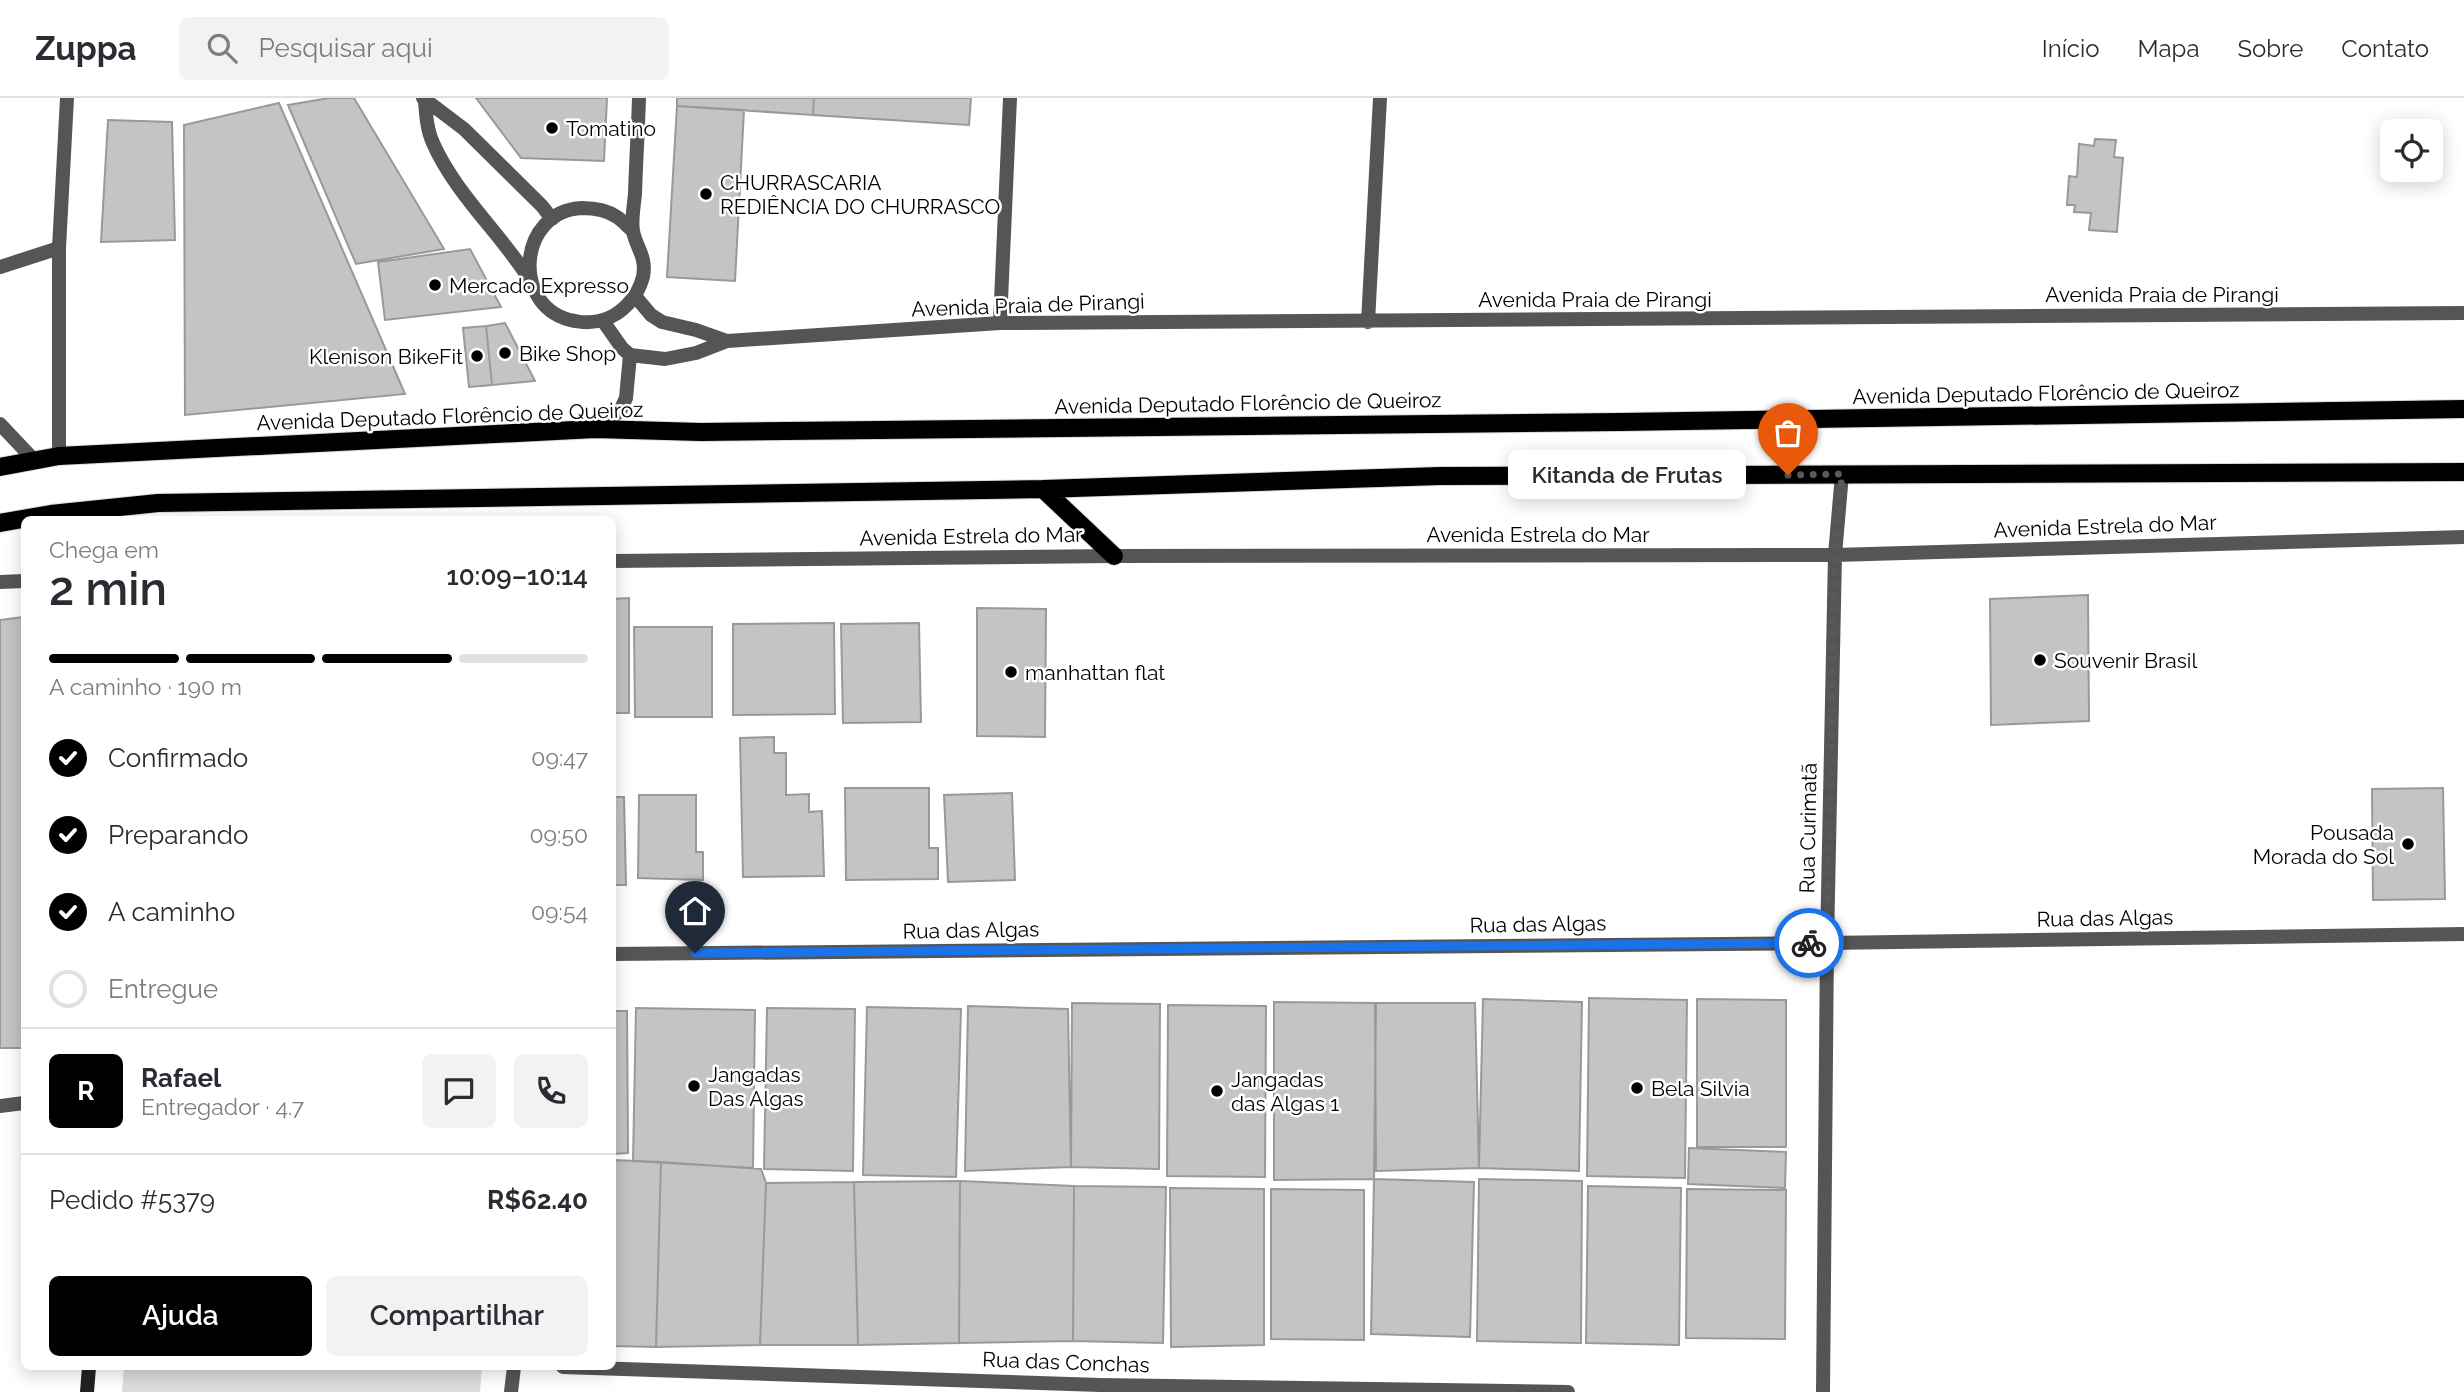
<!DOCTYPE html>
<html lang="pt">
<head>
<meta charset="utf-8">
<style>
	:root { --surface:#fff; --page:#f2f2f3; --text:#2b2b33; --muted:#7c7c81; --line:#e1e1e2; --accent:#000 }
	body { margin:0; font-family:Raleway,sans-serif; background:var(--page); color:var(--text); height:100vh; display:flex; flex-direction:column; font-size:26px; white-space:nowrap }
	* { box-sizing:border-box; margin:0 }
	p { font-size:23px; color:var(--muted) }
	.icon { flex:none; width:38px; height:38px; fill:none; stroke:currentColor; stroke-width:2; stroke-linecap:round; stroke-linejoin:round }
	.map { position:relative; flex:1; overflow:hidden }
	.panel { position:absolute; left:21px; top:418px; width:595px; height:854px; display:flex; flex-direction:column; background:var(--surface); border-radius:10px; box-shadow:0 4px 18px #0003 }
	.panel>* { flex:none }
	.controls { position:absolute; left:2380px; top:21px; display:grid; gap:14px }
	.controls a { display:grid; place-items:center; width:63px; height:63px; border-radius:10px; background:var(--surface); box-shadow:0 4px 18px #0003; font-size:35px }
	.pin { position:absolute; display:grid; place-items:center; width:60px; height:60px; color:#fff; margin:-72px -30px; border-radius:50% 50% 50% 0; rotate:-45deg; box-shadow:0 0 7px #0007 }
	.pin .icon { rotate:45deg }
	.courier { position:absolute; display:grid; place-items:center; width:70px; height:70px; margin:-35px; border:5px solid #1a73e8; border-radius:50%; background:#fff; color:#222; box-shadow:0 2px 9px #0007 }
	.bubble { position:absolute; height:49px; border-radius:10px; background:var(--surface); box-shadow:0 4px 18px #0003; font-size:23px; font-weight:600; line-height:49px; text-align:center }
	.overview em { font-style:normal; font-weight:600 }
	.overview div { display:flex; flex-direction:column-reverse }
	.overview { display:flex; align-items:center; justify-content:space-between; height:119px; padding:0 28px }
	h1 { font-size:46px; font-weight:600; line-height:52px }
	.bar { display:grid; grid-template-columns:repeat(4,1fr); gap:10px 7px; align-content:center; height:84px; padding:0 28px }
	.bar i { height:9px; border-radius:5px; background:var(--line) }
	.bar .active { background:var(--accent) }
	.bar p { grid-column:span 4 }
	.line { display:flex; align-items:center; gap:18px; padding:0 28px; border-top:2px solid var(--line) }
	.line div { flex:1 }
	.round { display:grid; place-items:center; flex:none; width:74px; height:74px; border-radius:10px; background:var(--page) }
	ol { padding:0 28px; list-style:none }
	li { display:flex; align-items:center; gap:21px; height:77px }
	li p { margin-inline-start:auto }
	li .icon { padding:7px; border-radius:50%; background:var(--accent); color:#fff; stroke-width:4 }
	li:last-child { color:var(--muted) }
	li i { width:38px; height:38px; border:4px solid var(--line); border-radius:50% }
	.cta { display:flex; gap:14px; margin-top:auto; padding:14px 28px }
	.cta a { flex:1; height:80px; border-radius:10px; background:var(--accent); color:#fff; font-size:28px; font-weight:600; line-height:80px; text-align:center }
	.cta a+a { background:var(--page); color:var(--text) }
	header { display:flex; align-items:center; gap:42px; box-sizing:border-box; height:98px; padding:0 35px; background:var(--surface); border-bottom:2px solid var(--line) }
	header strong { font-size:33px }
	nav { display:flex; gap:38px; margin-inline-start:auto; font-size:24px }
	.search { width:490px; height:63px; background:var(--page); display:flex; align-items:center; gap:18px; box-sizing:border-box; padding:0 24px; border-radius:10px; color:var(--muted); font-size:26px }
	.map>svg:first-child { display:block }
	.green { fill:#dcdcdc }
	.building { fill:#c4c4c4; stroke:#999; stroke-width:2 }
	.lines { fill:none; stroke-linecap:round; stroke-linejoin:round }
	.primary-casing { stroke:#dbdbdb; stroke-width:20 }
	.lane { stroke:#555; stroke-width:14 }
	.street { stroke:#555; stroke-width:14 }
	.secondary { stroke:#222; stroke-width:14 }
	.primary { stroke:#000; stroke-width:18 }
	.done { stroke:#595959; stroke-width:7; stroke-dasharray:0 12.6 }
	.route { stroke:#1a73e8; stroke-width:9 }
	.poi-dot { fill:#000; stroke:#fff; stroke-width:2.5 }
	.labels { text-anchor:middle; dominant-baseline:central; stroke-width:5; stroke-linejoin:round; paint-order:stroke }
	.poi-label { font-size:21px; fill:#000; stroke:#fff; text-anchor:start }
	.street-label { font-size:21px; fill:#000; stroke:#fff }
</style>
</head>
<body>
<header>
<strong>Zuppa</strong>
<div class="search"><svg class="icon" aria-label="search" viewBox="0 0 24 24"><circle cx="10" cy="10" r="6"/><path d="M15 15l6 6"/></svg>Pesquisar aqui</div>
<nav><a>Início</a><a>Mapa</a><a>Sobre</a><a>Contato</a></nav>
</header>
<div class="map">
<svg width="2464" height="1294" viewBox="0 0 2464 1294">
	<rect width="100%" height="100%" fill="#fff"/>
	<path class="green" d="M124 1269H482L480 1294H122Z"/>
	<path class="building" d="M329 0H354L444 151 356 166 288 7Z
		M476 0H607L604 63 521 60Z
		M677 0H814L813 17 677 8Z
		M814 0H971L969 27 813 17Z
		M279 5 405 296 185 317 184 27Z
		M677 8 744 12 735 183 667 179Z
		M108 22 172 24 175 142 101 144Z
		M2095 41 2116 42 2114 59 2123 60 2117 134 2089 132 2091 115 2074 114 2075 107H2067L2069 78 2077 79 2079 46 2094 48Z
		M470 151 501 209 385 222 378 164Z
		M505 225 535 283 492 287 486 228Z
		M486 228 492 287 469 289 463 230Z
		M2088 497 2089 623 1991 627 1990 501Z
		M629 500V615H612V501Z
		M977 510 1046 511 1045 639 977 638Z
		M24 519V950H0V522Z
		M834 525 835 616 733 617V526Z
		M919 525 921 624 843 625 841 526Z
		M634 529H712V619H635Z
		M774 639V655H786V697L809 696V714L822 713 824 778 743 779 740 640Z
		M845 690H929V750H938V781L846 782Z
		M2443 690 2445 801 2373 802 2372 691Z
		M1012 695 1015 782 948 784 944 697Z
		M639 697H696V754H703V782L638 780Z
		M612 699H624L626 787H612Z
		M1589 900 1687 902 1685 1080 1587 1078Z
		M1483 901 1582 904 1579 1073 1479 1070Z
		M1697 901 1786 902V1049H1697Z
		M1274 904 1376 905 1374 1081 1274 1082Z
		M1072 905 1160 906 1159 1071 1071 1069Z
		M1375 905H1475L1479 1070 1376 1073Z
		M1168 907 1266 908 1265 1079 1167 1078Z
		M968 908 1068 911 1071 1069 965 1073Z
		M867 909 961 911 956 1079 863 1077Z
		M636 910 755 912 753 1070 633 1063Z
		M767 910 855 911 853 1073 764 1071Z
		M612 913H627L628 1055 612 1056Z
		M1689 1050 1786 1054 1785 1090 1688 1086Z
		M612 1062 661 1064 656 1249 612 1248Z
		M661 1064 761 1071 766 1085 760 1247 656 1249Z
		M1374 1081 1474 1084 1470 1239 1371 1236Z
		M1479 1081 1582 1083 1581 1245 1477 1243Z
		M960 1083 1074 1088 1073 1243 959 1245Z
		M960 1083 959 1245 858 1247 854 1084Z
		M854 1084 858 1247H760L766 1085Z
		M1074 1088 1166 1089 1163 1245 1073 1243Z
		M1588 1088 1681 1090 1679 1247 1586 1245Z
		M1170 1090 1264 1091V1247L1171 1249Z
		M1271 1091 1364 1092V1242L1271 1241Z
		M1687 1091 1786 1092 1785 1241 1686 1240Z"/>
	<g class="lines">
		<defs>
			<path id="primary" d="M0 369 59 358 595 331 701 334 1620 324 2464 311
				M1043 391 1114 458
				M0 425 51 416 158 405 1043 391 1440 378 2464 374"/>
		</defs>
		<use href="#primary" class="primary-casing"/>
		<path class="lane" d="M0 169 59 150
			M0 326 34 362"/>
		<path class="street" d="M423 0 464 31 542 108 552 121
			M425 3C426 17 427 32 433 45 455 95 499 134 528 179
			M633 133C628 129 623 123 617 119 607 112 594 110 582 110 517 113 510 212 575 223 595 227 614 221 628 206 635 199 640 190 643 179 647 158 636 150 633 133 631 122 634 107 635 96 636 64 638 32 639 0
			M635 198 651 217 662 224 696 232 727 243
			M603 223 622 250 630 257 665 261 696 255 727 243 1000 225 2464 215
			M1368 224 1380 0
			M1000 225 1010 0
			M595 331 620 313 626 300 630 257
			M59 358V150L67 0
			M612 463 1114 458 1835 457 2464 439
			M0 484 24 483
			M612 856 1827 845 2464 836
			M0 1008 24 1005
			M563 1269 1100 1287 1568 1294
			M511 1294 514 1269
			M1823 1294 1827 845 1835 457 1842 376"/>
		<path class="secondary" d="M87 1294 89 1269"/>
		<use href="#primary" class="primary"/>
	</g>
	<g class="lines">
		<path class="done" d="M1788 377 1842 376 1835 457 1827 845H1809"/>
		<path class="route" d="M695 855 1809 845"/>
	</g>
	<g class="poi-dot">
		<circle cx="552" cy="30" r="7"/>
		<circle cx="706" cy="96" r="7"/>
		<circle cx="435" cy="187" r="7"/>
		<circle cx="505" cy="255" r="7"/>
		<circle cx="477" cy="258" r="7"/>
		<circle cx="2040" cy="562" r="7"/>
		<circle cx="1011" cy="574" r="7"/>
		<circle cx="2408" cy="746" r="7"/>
		<circle cx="694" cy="988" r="7"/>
		<circle cx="1637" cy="990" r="7"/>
		<circle cx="1217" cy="993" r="7"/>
	</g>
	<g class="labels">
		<g class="poi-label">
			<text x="566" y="30">Tomatino</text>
			<text x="720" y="84">CHURRASCARIA<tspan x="720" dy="24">REDIÊNCIA DO CHURRASCO</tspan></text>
			<text x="449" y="187">Mercado Expresso</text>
			<text x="519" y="255">Bike Shop</text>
			<text x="463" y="258" text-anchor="end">Klenison BikeFit</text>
			<text x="2054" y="562">Souvenir Brasil</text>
			<text x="1025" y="574">manhattan flat</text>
			<text x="2394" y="734" text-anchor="end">Pousada<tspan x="2394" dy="24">Morada do Sol</tspan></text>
			<text x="708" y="976">Jangadas<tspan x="708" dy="24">Das Algas</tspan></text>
			<text x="1231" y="981">Jangadas<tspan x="1231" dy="24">das Algas 1</tspan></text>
			<text x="1651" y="990">Bela Silvia</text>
		</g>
		<g class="street-label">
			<text x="2162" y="196">Avenida Praia de Pirangi</text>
			<text x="1595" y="201">Avenida Praia de Pirangi</text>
			<text transform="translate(1028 207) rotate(-2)">Avenida Praia de Pirangi</text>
			<text transform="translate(2046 295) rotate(-1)">Avenida Deputado Florêncio de Queiroz</text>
			<text transform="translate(1248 305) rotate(-1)">Avenida Deputado Florêncio de Queiroz</text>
			<text transform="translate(450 318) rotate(-2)">Avenida Deputado Florêncio de Queiroz</text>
			<text transform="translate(2105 428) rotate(-2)">Avenida Estrela do Mar</text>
			<text x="1538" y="436">Avenida Estrela do Mar</text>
			<text transform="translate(971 438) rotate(-1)">Avenida Estrela do Mar</text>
			<text transform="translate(1808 730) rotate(-89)">Rua Curimatã</text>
			<text transform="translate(2105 820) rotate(-1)">Rua das Algas</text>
			<text transform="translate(1538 826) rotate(-1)">Rua das Algas</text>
			<text transform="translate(971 832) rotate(-1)">Rua das Algas</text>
			<text transform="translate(1066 1264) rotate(2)">Rua das Conchas</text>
		</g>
	</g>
</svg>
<div class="controls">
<a><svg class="icon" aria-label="locate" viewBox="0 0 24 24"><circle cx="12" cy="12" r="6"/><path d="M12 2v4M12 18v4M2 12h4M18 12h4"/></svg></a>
</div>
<div class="pin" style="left:1788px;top:377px;background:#ea580c"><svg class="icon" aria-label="bag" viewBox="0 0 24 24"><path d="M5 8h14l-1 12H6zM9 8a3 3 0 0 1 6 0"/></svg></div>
<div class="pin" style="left:695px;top:855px;background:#1f2937"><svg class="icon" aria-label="home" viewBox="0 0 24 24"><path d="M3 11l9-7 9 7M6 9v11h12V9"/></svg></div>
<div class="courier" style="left:1809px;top:845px"><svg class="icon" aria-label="bike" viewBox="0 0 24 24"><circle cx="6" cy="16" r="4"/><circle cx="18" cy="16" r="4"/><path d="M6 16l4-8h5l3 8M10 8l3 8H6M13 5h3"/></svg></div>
<div class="bubble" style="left:1508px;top:352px;width:238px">Kitanda de Frutas</div>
<section class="panel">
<div class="overview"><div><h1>2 min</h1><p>Chega em</p></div><em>10:09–10:14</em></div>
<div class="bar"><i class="active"></i><i class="active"></i><i class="active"></i><i></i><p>A caminho · 190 m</p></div>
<ol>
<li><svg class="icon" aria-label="check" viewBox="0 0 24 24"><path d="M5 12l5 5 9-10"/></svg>Confirmado<p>09:47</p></li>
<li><svg class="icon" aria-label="check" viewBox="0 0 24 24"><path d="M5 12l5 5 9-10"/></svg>Preparando<p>09:50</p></li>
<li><svg class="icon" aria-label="check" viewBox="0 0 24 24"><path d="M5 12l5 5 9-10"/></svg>A caminho<p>09:54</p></li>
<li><i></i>Entregue</li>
</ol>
<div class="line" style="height:126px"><b class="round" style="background:var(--accent);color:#fff">R</b><div><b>Rafael</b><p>Entregador · 4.7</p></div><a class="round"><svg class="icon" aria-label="chat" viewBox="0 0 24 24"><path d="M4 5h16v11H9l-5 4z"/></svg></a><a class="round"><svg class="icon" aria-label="phone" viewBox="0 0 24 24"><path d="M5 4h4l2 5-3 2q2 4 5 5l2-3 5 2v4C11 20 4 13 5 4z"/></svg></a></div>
<div class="line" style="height:91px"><div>Pedido #5379</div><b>R$62.40</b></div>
<div class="cta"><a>Ajuda</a><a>Compartilhar</a></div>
</section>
</div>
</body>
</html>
